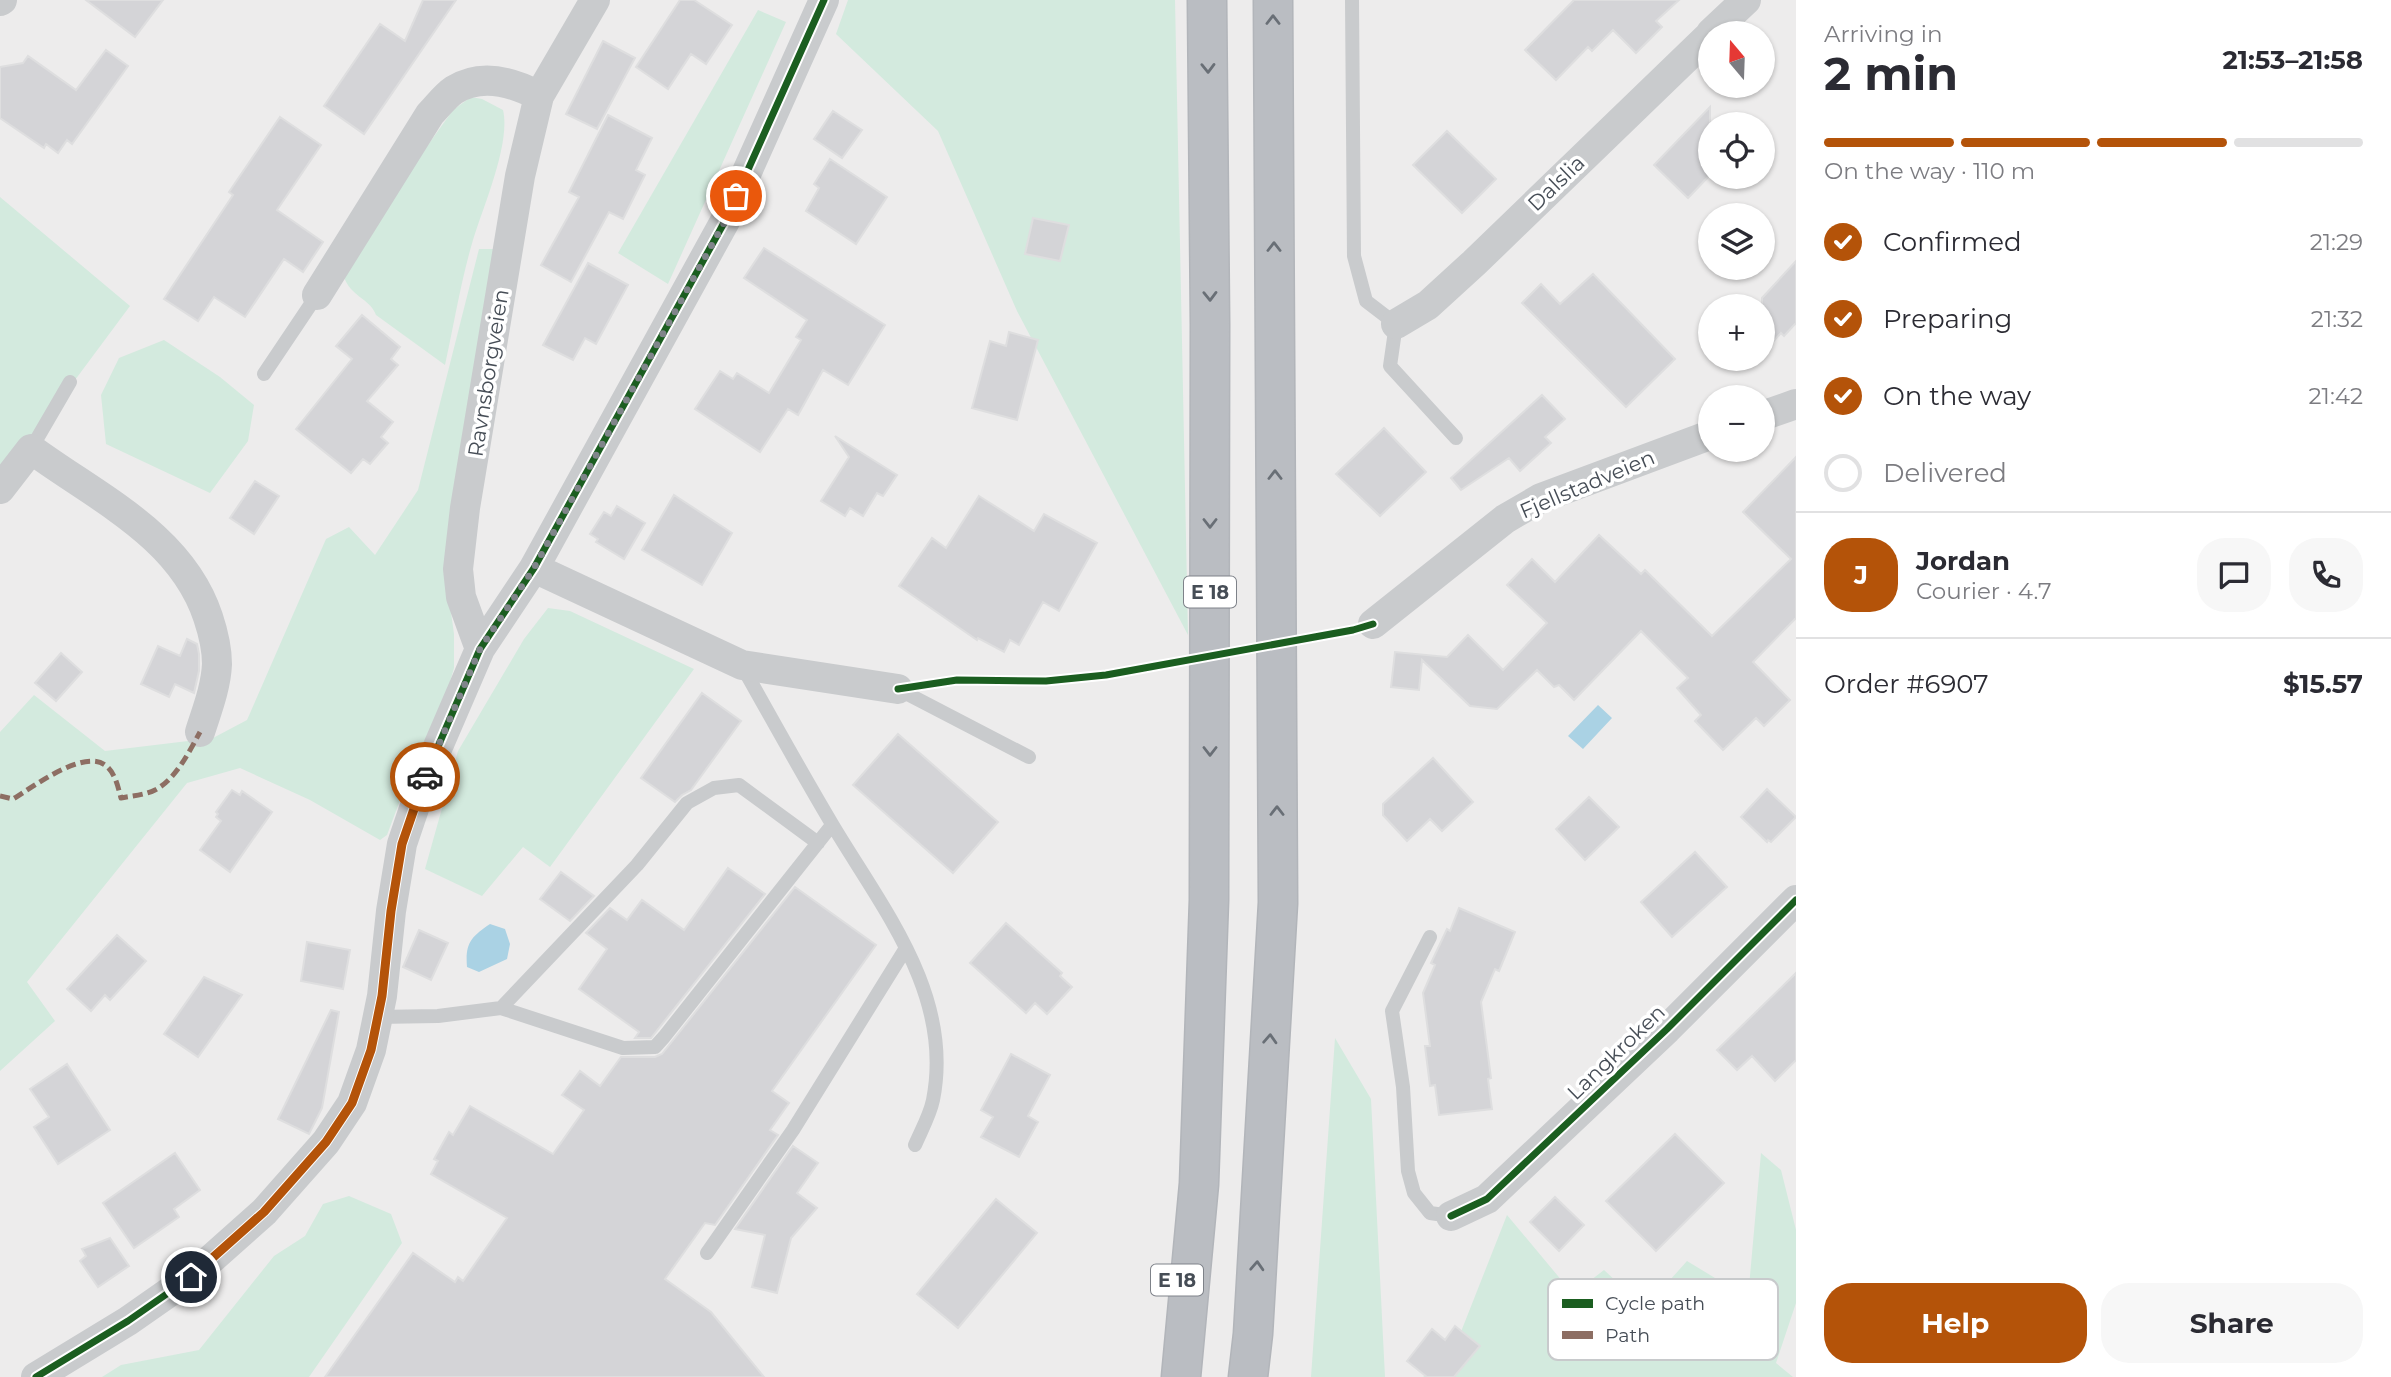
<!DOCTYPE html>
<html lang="en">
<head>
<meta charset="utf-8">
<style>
	:root { --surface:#fff; --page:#f7f7f7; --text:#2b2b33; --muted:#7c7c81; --line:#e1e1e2; --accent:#b45309 }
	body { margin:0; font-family:Montserrat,sans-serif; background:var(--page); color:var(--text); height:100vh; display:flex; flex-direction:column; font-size:26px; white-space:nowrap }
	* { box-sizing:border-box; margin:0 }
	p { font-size:23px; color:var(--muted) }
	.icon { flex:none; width:38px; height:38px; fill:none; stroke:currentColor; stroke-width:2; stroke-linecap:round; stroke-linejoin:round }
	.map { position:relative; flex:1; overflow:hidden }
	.drawer { display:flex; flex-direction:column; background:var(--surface); width:595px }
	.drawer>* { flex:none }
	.needle { width:46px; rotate:341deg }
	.buttons { position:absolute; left:1698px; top:21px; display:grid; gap:14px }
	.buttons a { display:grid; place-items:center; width:77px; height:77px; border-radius:50%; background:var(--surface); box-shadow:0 2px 5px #0004; font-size:35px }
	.pin { position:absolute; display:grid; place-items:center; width:60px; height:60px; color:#fff; margin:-30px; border:4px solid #fff; border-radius:50%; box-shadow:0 2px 7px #0007 }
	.courier { position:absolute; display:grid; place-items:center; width:70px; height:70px; margin:-35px; border:5px solid #b45309; border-radius:50%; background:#fff; color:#222; box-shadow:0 2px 9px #0007 }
	.headline em { font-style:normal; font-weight:700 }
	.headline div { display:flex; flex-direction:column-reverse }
	.headline { display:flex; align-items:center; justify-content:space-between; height:119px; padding:0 28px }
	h1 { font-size:46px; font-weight:700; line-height:52px }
	.bar { display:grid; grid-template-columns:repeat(4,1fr); gap:10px 7px; align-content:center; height:84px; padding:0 28px }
	.bar i { height:9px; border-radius:5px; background:var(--line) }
	.bar .on { background:var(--accent) }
	.bar p { grid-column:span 4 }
	.line { display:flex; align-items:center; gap:18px; padding:0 28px; border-top:2px solid var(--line) }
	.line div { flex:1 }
	.round { display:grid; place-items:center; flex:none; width:74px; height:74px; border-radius:28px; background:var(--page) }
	ol { padding:0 28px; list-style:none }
	li { display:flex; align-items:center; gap:21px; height:77px }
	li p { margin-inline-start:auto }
	li .icon { padding:7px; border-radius:50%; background:var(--accent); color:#fff; stroke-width:4 }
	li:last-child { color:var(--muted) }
	li i { width:38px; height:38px; border:4px solid var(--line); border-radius:50% }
	.button { display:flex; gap:14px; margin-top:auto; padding:14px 28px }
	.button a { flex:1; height:80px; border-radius:28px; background:var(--accent); color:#fff; font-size:28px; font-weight:700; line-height:80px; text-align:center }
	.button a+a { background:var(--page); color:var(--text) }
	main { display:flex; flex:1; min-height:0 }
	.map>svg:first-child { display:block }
	.green { fill:#d3eade }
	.water { fill:#aad2e4 }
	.building { fill:#d4d4d7; stroke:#dededf; stroke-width:2 }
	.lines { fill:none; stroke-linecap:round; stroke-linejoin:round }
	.highway-casing { stroke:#b2b5ba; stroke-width:41 }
	.lane { stroke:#c9cbcd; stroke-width:14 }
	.street { stroke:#c9cbcd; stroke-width:30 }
	.highway { stroke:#babdc2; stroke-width:38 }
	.quiet { stroke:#8d6e63; stroke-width:5; stroke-dasharray:10 5; stroke-linecap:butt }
	.cycleway-casing { stroke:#fff; stroke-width:11 }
	.cycleway { stroke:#1b5e20; stroke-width:7 }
	.oneway { stroke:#696f76 }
	.done { stroke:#80858a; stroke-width:7; stroke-dasharray:0 12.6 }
	.route { stroke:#b45309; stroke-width:9 }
	.labels { text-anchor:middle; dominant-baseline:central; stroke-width:7; stroke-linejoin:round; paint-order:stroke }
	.shield { fill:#fff; stroke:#7e8289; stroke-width:2 }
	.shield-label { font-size:19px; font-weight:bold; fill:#464d56 }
	.street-label { font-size:21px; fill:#464d56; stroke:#fff }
	.key { fill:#fff; stroke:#c8cacc; stroke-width:2 }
	.key-label { font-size:19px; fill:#464d56 }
</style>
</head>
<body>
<main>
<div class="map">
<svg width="1796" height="1377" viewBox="0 0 1796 1377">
	<rect width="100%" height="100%" fill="#edecec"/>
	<path class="green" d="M848 0H1175L1188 635 1017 311 938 131 836 34Z
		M758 10 786 22 668 284 618 253Z
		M471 97 482 99 503 110C511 143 483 207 473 240 461 280 454 324 445 365L376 315C369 297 351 298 343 275L420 156 453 110Z
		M0 197 130 306 0 481Z
		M479 249H494L445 569 454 634V668L445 699 414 763 387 835 380 840 310 800 240 768 187 783 27 982 55 1021 0 1071V732L34 695 105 751 213 738 247 720 326 539 349 527 375 555 418 490Z
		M164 340 220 377 254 405 248 441 210 493 106 444 101 395 119 358Z
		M548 608 570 611 694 669 550 867 523 847 482 896 425 869 458 751 524 639Z
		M1335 1038 1371 1099 1385 1377H1311Z
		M1761 1153 1781 1170 1796 1230V1303L1776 1363 1793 1377H1423L1453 1352 1507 1215 1573 1294 1604 1270 1645 1308 1687 1261 1748 1298Z
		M349 1196 391 1214 402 1243 309 1377H102L121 1365 199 1350 274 1256 305 1236 323 1204Z"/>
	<path class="water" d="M1598 705 1612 718 1583 749 1568 736Z
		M490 924 505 929 510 944 507 959 479 972 467 967C465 943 471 937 490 924Z"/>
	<path class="building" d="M86 0H163L135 37Z
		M423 0H456L364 134 324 106 380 24 405 41Z
		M680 0H694L732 25 706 64 691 54 668 89 636 67Z
		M1574 0H1679L1656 21 1662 27 1636 53 1613 30 1592 51 1588 47 1556 80 1525 50Z
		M603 41 635 58 597 129 566 114Z
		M106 50 128 66 72 144 67 140 58 153 46 144 44 148 0 118V67L23 63 28 56 76 90Z
		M1710 107V175L1688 198 1654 165Z
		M833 111 862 130 842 158 814 139Z
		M608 115 652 138 636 170 645 175 623 219 609 212 571 282 541 265 579 197 569 192Z
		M280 117 321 145 277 210 323 242 303 272 284 259 245 317 214 297 198 321 164 299 233 195 229 192Z
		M1447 131 1496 179 1462 213 1413 165Z
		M830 159 887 197 856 244 806 211 819 188 814 184Z
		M1033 218 1069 225 1060 261 1025 254Z
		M764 248 885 325 848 385 823 370 798 415 788 409 760 452 695 409 720 371 733 379 737 373 769 393 801 340 796 337 807 320 744 278Z
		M1796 261V323L1784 336 1781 333 1762 354V298Z
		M588 263 628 285 596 344 585 338 573 360 543 345Z
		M1593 274 1675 359 1626 407 1522 303 1541 284 1560 304Z
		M362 315 400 347 391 359 398 365 367 401 393 422 381 437 388 443 370 464 363 459 351 473 296 429 352 359 336 346Z
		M1009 332 1038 340 1017 420 972 408 990 341 1006 346Z
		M1542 395 1565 419 1545 437 1551 443 1520 471 1509 458 1461 490 1451 478Z
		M1384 428 1426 472 1380 516 1336 474Z
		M835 436 897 475 883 496 877 493 863 516 850 508 845 516 821 501 849 457Z
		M1796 457V618L1753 662 1790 700 1764 726 1756 718 1723 750 1695 721 1701 715 1677 688 1688 678 1641 631 1574 700 1559 685 1554 687 1537 670 1497 709 1470 706 1422 660 1419 690 1391 687 1395 652 1447 657 1468 635 1503 670 1547 623 1507 585 1532 559 1555 582 1599 535 1641 574 1645 570 1712 636 1791 559 1743 512Z
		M255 481 279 496 254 534 230 518Z
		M674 495 732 533 702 585 642 550Z
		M979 496 1034 531 1044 514 1097 543 1059 611 1043 602 1019 645 1010 640 1004 652 978 638 977 640 899 586 932 538 946 548Z
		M617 506 645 523 624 559 596 542 598 539 590 534 604 512 611 516Z
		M187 639 197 644 199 654V671L194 693 175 684 169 697 141 684 158 646 180 656Z
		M61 653 82 672 56 701 35 683Z
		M702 693 741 721 691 790 682 795 675 802 641 778Z
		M898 734 998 822 953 873 853 785Z
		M1433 758 1473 802 1442 831 1430 819 1407 841 1383 815V804Z
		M1767 789 1796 817 1771 842 1768 840 1767 842 1741 817Z
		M232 790 240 795 242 791 272 812 230 872 200 850 221 821 216 817 218 814 216 812Z
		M1589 797 1619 827 1585 860 1556 829Z
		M1695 852 1727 887 1672 937 1641 902Z
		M728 868 765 894 651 1038H635L639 1032 579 989 607 949 586 933 610 908 627 920 642 900 684 930Z
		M561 872 594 896 570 921 540 899Z
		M795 887 876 945 772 1091 789 1103 770 1130 778 1135 715 1225 705 1223 665 1279 711 1312 764 1377H325L413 1253 455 1282 458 1277 463 1281 507 1218 431 1174 438 1161 434 1159 449 1132 453 1135 470 1106 553 1154 584 1110 562 1095 580 1071 600 1086 621 1057H655L662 1054Z
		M1459 908 1515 932 1499 971 1495 969 1481 1002 1491 1078 1488 1079 1492 1109 1439 1115 1435 1085 1430 1086 1425 1046H1430L1423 993 1435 965 1431 963 1447 929 1450 931Z
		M1006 923 1062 973 1060 976 1072 987 1047 1014 1035 1003 1026 1013 970 963Z
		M419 930 448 943 431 980 403 967Z
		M117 935 146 961 110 1000 105 995 91 1011 67 989Z
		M307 942 350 950 343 989 301 981Z
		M1796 973V1060L1775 1081 1752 1056 1737 1070 1717 1050Z
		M204 977 242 995 198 1057 164 1034Z
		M331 1010 339 1012 322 1108 309 1134 278 1119Z
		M1011 1054 1050 1075 1028 1116 1038 1122 1019 1157 981 1137 993 1117 981 1110Z
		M67 1064 110 1130 58 1164 34 1127 49 1117 30 1089Z
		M1675 1134 1724 1183 1656 1251 1606 1201Z
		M793 1146 818 1163 797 1193 817 1208 791 1238 777 1293 752 1287 765 1235 735 1229Z
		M175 1153 200 1190 174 1209 179 1217 134 1248 103 1203Z
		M1555 1197 1584 1225 1559 1251 1530 1222Z
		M996 1199 1037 1233 958 1328 917 1294Z
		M110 1238 129 1266 98 1287 80 1261 86 1256 82 1249Z
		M1455 1326 1480 1346 1454 1377H1427L1407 1361 1432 1329 1445 1340Z"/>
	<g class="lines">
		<defs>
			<path id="highway" d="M1181 1377 1199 1184 1209 900 1210 324 1207 0
				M1248 1377 1253 1334 1278 903 1273 0"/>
		</defs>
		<use href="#highway" class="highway-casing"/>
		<path class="lane" d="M1352 0 1354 256 1366 301 1396 324 1390 366 1456 438
			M264 374 317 295
			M31 449 70 382
			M742 666C772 719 801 772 832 824 882 908 954 995 933 1100 930 1115 921 1131 915 1145
			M898 689 1029 757
			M1430 937 1392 1011 1403 1087 1408 1171 1414 1193 1430 1213 1451 1216
			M501 1008 637 865 687 803 714 788 739 785 818 843
			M377 1017 438 1016 501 1008 623 1048 655 1047 664 1037 832 825
			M707 1253 793 1130 906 948"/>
		<path class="street" d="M0 1 2 0
			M1711 33 1746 0
			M317 295 430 114C437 107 445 96 454 90 481 73 513 82 539 96
			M1396 324 1428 305 1474 263 1710 35
			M1762 416 1796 404
			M0 489 31 449C96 497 181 535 208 617 213 632 217 649 217 664 216 687 207 710 200 732
			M534 568 742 665 898 689
			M1373 624 1505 519 1541 498 1710 435
			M480 649 461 597 458 569 465 508 520 176 539 96 595 0
			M1451 1216 1487 1199 1667 1029 1796 900
			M36 1377 128 1321 191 1277 264 1212 326 1142 352 1103 371 1050 382 996 391 911 402 844 424 779 480 649 534 568 725 221 824 0"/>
		<use href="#highway" class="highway"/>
		<path class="quiet" d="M0 796 13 799C33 787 83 749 105 765 115 772 118 787 121 798 131 796 145 795 155 790 176 779 189 752 200 732"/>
		<defs>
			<path id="cycleway" d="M898 689 957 680 1046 681 1106 675 1353 630 1373 624
				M1451 1216 1487 1199 1667 1029 1796 900
				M36 1377 128 1321 191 1277 264 1212 326 1142 352 1103 371 1050 382 996 391 911 402 844 424 779 480 649 534 568 725 221 824 0"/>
		</defs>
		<use href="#cycleway" class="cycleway-casing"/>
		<use href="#cycleway" class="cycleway"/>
	</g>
	<defs><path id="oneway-chevron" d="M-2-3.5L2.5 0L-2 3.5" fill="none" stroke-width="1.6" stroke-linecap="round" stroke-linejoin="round" transform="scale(1.75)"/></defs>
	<g class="oneway">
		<use href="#oneway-chevron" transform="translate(1273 20) rotate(-90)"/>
		<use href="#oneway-chevron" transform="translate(1208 68) rotate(89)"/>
		<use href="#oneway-chevron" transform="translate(1274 247) rotate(-90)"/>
		<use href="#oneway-chevron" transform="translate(1210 296) rotate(89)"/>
		<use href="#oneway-chevron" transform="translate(1275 475) rotate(-90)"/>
		<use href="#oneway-chevron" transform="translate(1210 523) rotate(90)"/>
		<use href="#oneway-chevron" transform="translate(1210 751) rotate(90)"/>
		<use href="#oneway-chevron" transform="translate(1277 811) rotate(-90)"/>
		<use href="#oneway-chevron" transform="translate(1270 1039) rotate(-87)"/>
		<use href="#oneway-chevron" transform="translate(1257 1266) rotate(-87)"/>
	</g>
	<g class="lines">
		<path class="done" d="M425 777 480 649 534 568 725 221 736 196"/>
		<path class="route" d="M191 1277 264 1212 326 1142 352 1103 371 1050 382 996 391 911 402 844 425 777"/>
	</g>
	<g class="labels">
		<g class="shield">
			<rect x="1184" y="576.5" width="52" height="31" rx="5"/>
			<rect x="1151" y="1264.5" width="52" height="31" rx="5"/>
		</g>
		<g class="shield-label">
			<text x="1210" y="592">E 18</text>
			<text x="1177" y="1280">E 18</text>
		</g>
		<g class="street-label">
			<text transform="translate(1556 183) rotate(-44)">Dalslia</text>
			<text transform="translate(488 373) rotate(-81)">Ravnsborgveien</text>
			<text transform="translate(1587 484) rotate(-23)">Fjellstadveien</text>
			<text transform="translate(1616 1052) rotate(-44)">Langkroken</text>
		</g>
	</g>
	<rect x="1548" y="1279" width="230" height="81" rx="10" class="key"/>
	<rect x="1562" y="1299" width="31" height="9" fill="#1b5e20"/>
	<rect x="1562" y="1331" width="31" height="8" fill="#8d6e63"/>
	<g class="key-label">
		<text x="1605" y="1310">Cycle path</text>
		<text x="1605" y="1342">Path</text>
	</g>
</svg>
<div class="buttons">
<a><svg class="needle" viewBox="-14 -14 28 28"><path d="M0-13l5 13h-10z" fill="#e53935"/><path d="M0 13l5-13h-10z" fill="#7c7c81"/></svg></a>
<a><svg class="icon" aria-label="locate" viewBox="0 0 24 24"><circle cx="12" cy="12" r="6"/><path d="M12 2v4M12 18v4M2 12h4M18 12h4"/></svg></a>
<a><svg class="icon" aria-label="layers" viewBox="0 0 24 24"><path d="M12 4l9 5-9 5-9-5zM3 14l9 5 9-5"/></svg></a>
<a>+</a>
<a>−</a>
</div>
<div class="pin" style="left:736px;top:196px;background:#ea580c"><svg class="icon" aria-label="bag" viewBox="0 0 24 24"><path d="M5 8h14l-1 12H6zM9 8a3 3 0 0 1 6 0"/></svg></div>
<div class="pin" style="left:191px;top:1277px;background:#1f2937"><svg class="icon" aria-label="home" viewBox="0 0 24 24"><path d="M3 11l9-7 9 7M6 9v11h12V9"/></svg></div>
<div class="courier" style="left:425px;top:777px"><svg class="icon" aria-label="car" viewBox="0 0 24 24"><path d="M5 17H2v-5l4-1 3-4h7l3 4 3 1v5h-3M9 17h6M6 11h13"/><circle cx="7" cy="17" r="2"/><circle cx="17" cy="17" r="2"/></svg></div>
</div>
<section class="drawer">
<div class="headline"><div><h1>2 min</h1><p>Arriving in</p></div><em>21:53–21:58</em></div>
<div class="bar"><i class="on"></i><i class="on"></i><i class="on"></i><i></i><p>On the way · 110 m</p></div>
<ol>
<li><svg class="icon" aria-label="check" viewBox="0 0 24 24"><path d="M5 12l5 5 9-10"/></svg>Confirmed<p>21:29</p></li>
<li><svg class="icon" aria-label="check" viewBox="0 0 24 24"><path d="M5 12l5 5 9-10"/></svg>Preparing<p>21:32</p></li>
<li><svg class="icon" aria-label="check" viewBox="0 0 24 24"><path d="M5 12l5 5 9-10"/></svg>On the way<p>21:42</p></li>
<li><i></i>Delivered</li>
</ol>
<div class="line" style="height:126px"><b class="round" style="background:var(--accent);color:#fff">J</b><div><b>Jordan</b><p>Courier · 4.7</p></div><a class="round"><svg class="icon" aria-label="chat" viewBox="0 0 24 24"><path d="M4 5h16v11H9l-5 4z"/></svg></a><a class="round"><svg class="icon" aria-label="phone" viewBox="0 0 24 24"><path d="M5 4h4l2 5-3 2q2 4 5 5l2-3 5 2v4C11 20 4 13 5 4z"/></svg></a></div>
<div class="line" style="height:91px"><div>Order #6907</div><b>$15.57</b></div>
<div class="button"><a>Help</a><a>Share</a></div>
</section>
</main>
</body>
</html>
